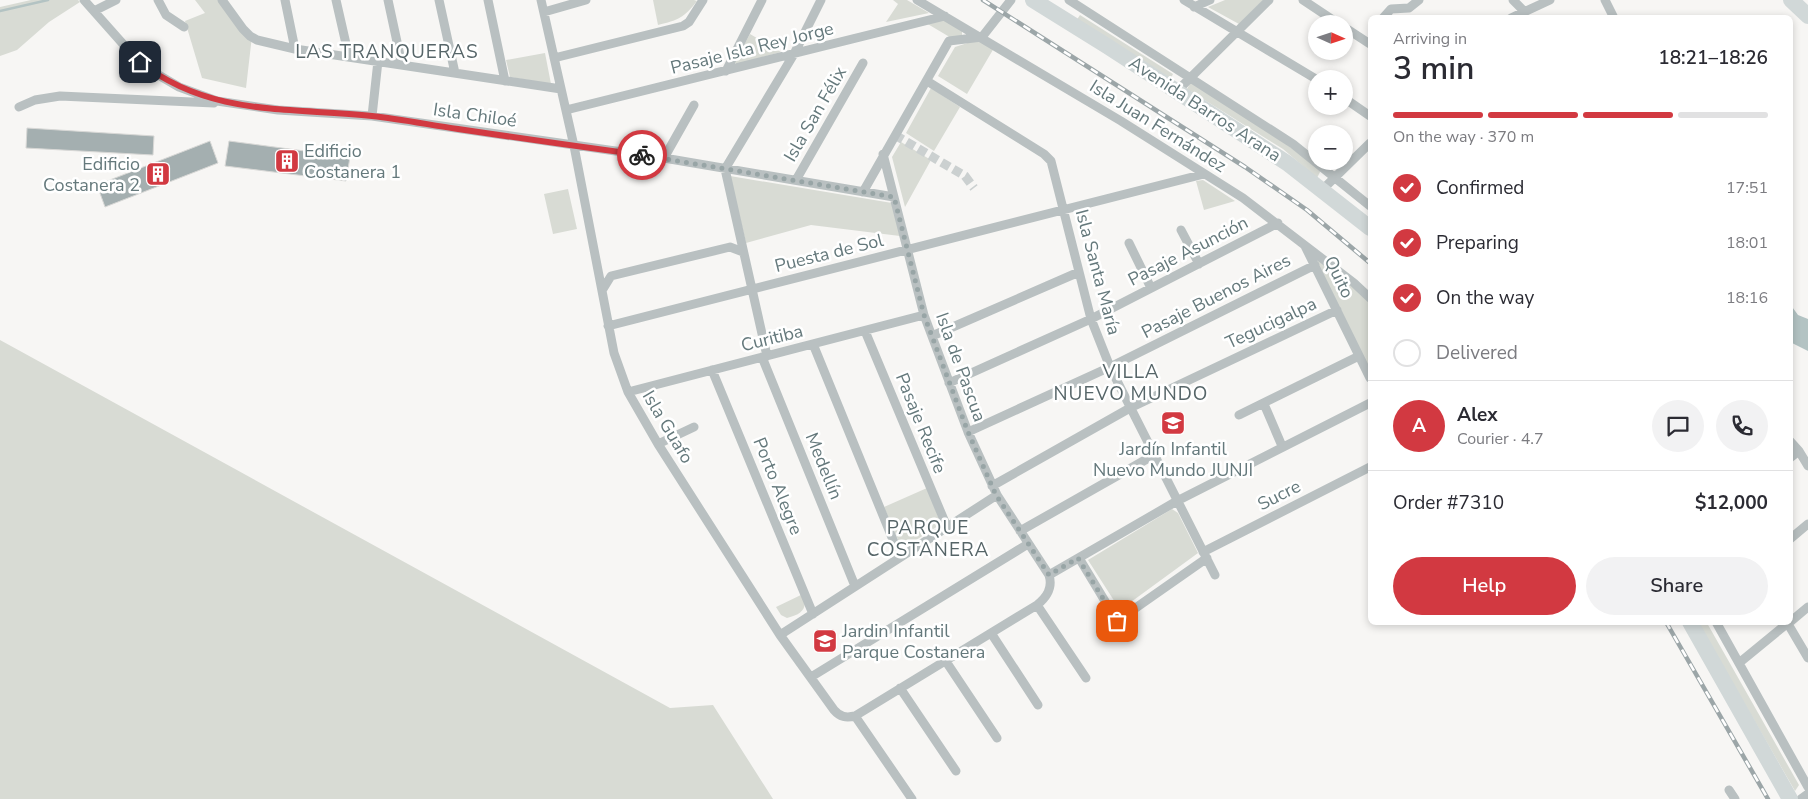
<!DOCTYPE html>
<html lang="en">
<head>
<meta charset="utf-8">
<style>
	:root { --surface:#fff; --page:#f2f2f3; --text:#2b2b33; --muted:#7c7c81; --line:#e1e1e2; --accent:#d23941 }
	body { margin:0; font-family:"Nunito Sans",sans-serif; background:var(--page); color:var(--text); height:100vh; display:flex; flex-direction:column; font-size:19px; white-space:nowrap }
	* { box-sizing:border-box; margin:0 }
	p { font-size:16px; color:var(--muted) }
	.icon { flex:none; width:28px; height:28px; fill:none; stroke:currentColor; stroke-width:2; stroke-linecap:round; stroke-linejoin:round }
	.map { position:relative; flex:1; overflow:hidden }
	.panel { position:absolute; left:1368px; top:15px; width:425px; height:610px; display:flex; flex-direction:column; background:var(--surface); border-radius:8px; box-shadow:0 2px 8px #0003 }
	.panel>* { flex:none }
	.needle { width:32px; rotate:93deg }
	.tools { position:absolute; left:1308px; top:15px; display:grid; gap:10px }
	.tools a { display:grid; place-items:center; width:45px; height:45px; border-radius:50%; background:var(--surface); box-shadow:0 2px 8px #0003; font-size:25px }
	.pin { position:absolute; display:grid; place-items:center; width:42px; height:42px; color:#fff; margin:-21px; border-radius:10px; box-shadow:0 2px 8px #0006 }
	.courier { position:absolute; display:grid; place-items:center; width:50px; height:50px; margin:-25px; border:4px solid #d23941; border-radius:50%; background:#fff; color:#222; box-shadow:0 1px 6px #0007 }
	.headline em { font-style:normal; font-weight:600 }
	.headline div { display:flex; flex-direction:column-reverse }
	.headline { display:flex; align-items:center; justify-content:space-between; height:85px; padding:0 25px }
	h1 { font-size:32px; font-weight:600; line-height:38px }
	.bar { display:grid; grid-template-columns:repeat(4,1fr); gap:8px 5px; align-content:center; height:60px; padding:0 25px }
	.bar i { height:6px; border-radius:4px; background:var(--line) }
	.bar .selected { background:var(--accent) }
	.bar p { grid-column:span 4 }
	.line { display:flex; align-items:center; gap:12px; padding:0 25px; border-top:1px solid var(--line) }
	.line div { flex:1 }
	.round { display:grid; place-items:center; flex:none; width:52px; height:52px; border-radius:26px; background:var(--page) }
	ol { padding:0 25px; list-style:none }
	li { display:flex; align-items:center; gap:15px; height:55px }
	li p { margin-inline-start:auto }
	li .icon { padding:5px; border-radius:50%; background:var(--accent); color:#fff; stroke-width:4 }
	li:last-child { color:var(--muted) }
	li i { width:28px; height:28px; border:2px solid var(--line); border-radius:50% }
	.action { display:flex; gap:10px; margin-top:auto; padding:10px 25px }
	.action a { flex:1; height:58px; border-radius:30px; background:var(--accent); color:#fff; font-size:20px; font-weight:600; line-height:58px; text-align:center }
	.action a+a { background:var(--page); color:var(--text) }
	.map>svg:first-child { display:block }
	.green { fill:#d8dbd4 }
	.water { fill:#b3c3c3 }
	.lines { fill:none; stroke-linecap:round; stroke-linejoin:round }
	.stream { stroke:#b3c3c3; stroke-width:2.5 }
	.building { fill:#a4afb0; stroke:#d8d8d6 }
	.minor-tunnel { stroke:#cbd0d0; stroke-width:9; stroke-dasharray:9 4.5; stroke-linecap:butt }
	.minor { stroke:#b9c0c1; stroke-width:9 }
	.major { stroke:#d1d8d8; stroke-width:16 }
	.rail-casing { stroke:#9ca6a8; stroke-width:4.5 }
	.rail { stroke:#fff; stroke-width:2.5; stroke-dasharray:8; stroke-linecap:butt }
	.done { stroke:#98a5a6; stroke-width:5; stroke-dasharray:0 9 }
	.route { stroke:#d23941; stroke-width:6 }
	.labels { text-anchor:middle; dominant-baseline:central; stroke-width:5; stroke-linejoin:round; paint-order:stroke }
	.street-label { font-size:18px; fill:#65797c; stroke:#fff }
	.poi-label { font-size:18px; fill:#65797c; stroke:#fff; text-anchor:start }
	.neighbourhood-label { font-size:19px; letter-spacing:1px; fill:#566568; stroke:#fff }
</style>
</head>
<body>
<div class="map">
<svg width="1808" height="799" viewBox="0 0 1808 799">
	<rect width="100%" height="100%" fill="#f7f6f4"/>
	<path class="green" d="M31 0H78L80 2 49 22 17 50 0 56V7Z
		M195 0H221L252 36 246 88 202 78 185 21 205 13Z
		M653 0H694L697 1C684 18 678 20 658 25Z
		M893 0H907L929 13 886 22 898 4Z
		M1225 0H1263L1239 24 1208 7Z
		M1080 15 1173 74 1170 80 1076 21Z
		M946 20 962 31V35L953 39 926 23Z
		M750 34 781 52 737 64 734 62Z
		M980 39 994 48 967 94 938 76 955 47Z
		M545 53 551 84 510 77 506 60Z
		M1191 82 1279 139 1321 170 1317 178 1283 149 1187 89Z
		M931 88 960 107 934 151 906 133Z
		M901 142 931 160 905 207 892 157Z
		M730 176 892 203 900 236 811 225 746 243Z
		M1203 180 1235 201 1204 210 1196 181Z
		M568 189 577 229 553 234 544 194Z
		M1316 259 1370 300V371Z
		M0 340 670 708 713 705 773 799H0Z
		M927 488 941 524 902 549 884 507Z
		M1172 509 1178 513 1198 553 1120 610 1088 560Z
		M803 594C808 609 802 614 787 618L781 615 776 607Z
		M1698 623H1707L1799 785 1795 791Z"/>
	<path class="water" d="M1790 304 1798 315 1808 319V351L1790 342Z"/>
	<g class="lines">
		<path class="stream" d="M0 11 48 0"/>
	</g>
	<path class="building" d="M27 128 154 136 153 155 26 148Z
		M210 141 218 163 105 207 97 185Z
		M229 141 350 157 346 181 225 166Z"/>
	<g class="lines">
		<path class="minor-tunnel" d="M895 135 965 176 974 188"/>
		<path class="minor" d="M84 0 131 53 150 70 179 87 217 101 278 110 372 116 664 158 894 197
			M158 0 166 15 184 27
			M222 0 243 29 250 36 257 40 295 49 561 89
			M285 0 295 49
			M336 0 349 57
			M388 0 402 65
			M439 0 455 73
			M488 0 505 81
			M541 0 574 146 614 353 628 392 658 444 780 635 834 710C840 717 846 718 855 716L1037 605C1047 597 1053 588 1049 575L997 495 968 432 924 315 883 154
			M917 0 1121 121 1243 198 1354 283 1370 298
			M1069 0 1293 144 1370 206
			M1184 0 1316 79
			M1303 0 1339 24
			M1513 0 1524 11
			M1605 0 1614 18
			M1194 7 1210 0
			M94 11 116 0
			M544 12 586 0
			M1383 18 1391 9 1409 8 1419 0
			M1511 18 1550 0
			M1344 27 1370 44
			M554 58 683 26 689 22 703 0
			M726 71 762 0
			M927 81 1044 154 1051 161 1091 319 1110 367 1215 575
			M1177 91 1269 0
			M1344 98 1370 116
			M19 107 35 100 60 96 214 103
			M566 110 945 16
			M372 116 378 61
			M664 158 694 105
			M796 180 863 63
			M1322 190 1370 143
			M863 192 949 41 982 37 1011 0
			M1181 230 1199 264
			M1129 243 1151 288
			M1305 246 1370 378
			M603 289 611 276 730 247 743 252
			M608 326 1204 174
			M865 331 947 527
			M932 336 1079 272
			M813 344 900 557
			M767 356 725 169 794 54 821 0
			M762 357 855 586
			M712 370 813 614
			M949 383 1091 319 1278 223
			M628 392 924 315
			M1264 404 1282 446
			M1239 415 1359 356
			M968 432 1110 367 1315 265
			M1790 441 1799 451 1808 466
			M658 444 694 427
			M1790 458 1799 451
			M992 486 1130 408 1337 310
			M1020 531 1154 455
			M1790 539 1808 524
			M1203 552 1370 467
			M1079 558 1117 621 1207 558
			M1049 575 1177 501 1370 403
			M1037 605 1086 678
			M1716 622 1808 787
			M1790 622 1808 607
			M1788 624 1808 658
			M991 633 1038 705
			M780 635 997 495
			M945 660 997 738
			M1739 663 1789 622
			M811 677 1028 544
			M900 688 956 771
			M855 716 912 799
			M1729 790 1735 799
			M1801 799 1808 794"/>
		<path class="major" d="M1033 0 1107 46 1287 163 1370 228
			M1791 0 1808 16
			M1690 622 1790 799"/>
		<defs>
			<path id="rail" d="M983 0 1245 167 1307 210 1370 263
				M1666 622 1768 799"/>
		</defs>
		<use href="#rail" class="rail-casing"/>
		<use href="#rail" class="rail"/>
	</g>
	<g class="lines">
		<path class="done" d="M642 155 894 197 924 315 968 432 996 495 1049 575 1078 558 1117 621"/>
		<path class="route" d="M140 62C210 117 289 107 372 116 401 119 430 125 458 129 519 138 581 147 642 155"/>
	</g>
	<defs>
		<symbol id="building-square" viewBox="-11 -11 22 22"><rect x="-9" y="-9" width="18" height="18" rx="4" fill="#d23941" stroke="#fff"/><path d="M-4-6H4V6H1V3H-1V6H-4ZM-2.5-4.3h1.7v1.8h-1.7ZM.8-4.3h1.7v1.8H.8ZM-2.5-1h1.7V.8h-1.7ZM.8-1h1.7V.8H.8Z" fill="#fff"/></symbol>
		<symbol id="school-square" viewBox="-11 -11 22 22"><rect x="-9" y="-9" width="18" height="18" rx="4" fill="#d23941" stroke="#fff"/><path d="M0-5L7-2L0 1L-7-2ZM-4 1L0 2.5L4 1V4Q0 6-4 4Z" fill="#fff"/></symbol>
	</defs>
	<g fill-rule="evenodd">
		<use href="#building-square" x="273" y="147" width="28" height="28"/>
		<use href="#building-square" x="144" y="160" width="28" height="28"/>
		<use href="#school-square" x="1159" y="409" width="28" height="28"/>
		<use href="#school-square" x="811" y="627" width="28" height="28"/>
	</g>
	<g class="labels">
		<g class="street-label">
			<text transform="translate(752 48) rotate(-14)">Pasaje Isla Rey Jorge</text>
			<text transform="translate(1205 109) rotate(33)">Avenida Barros Arana</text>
			<text transform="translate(815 114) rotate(-60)">Isla San Félix</text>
			<text transform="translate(475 115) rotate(8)">Isla Chiloé</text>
			<text transform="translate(1158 126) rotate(32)">Isla Juan Fernández</text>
			<text transform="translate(1188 251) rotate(-27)">Pasaje Asunción</text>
			<text transform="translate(829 253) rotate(-14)">Puesta de Sol</text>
			<text transform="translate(1098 272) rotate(75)">Isla Santa María</text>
			<text transform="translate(1339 277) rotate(64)">Quito</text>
			<text transform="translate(1216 296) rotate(-27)">Pasaje Buenos Aires</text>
			<text transform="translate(1271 323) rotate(-25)">Tegucigalpa</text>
			<text transform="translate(772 338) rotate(-14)">Curitiba</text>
			<text transform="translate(961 367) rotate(70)">Isla de Pascua</text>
			<text transform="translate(921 423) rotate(68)">Pasaje Recife</text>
			<text transform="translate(668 427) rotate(59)">Isla Guafo</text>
			<text transform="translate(824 466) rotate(68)">Medellín</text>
			<text transform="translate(778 486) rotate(68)">Porto Alegre</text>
			<text transform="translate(1279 495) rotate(-27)">Sucre</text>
		</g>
		<g class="poi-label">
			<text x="304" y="151">Edificio<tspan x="304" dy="21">Costanera 1</tspan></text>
			<text x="140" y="164" text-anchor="end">Edificio<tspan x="140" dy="21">Costanera 2</tspan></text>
			<text x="1173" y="449" text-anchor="middle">Jardín Infantil<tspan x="1173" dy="21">Nuevo Mundo JUNJI</tspan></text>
			<text x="842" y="631">Jardin Infantil<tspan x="842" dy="21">Parque Costanera</tspan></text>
		</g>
		<g class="neighbourhood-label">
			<text x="387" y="52">LAS TRANQUERAS</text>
			<text x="1131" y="372">VILLA<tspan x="1131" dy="22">NUEVO MUNDO</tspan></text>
			<text x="928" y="528">PARQUE<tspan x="928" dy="22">COSTANERA</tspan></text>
		</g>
	</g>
</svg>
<div class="tools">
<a><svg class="needle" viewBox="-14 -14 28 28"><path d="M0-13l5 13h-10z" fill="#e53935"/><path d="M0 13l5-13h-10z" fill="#7c7c81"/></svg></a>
<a>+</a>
<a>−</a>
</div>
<div class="pin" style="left:1117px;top:621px;background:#ea580c"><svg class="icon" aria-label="bag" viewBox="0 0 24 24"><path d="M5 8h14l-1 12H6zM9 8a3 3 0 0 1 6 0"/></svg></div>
<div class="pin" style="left:140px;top:62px;background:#1f2937"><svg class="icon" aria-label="home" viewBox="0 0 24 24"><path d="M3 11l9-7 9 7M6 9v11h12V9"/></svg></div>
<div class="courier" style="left:642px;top:155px"><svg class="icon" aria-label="bike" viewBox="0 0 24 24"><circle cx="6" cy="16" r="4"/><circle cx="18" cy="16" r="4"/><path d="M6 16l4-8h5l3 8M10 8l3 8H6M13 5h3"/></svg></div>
<section class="panel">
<div class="headline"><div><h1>3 min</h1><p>Arriving in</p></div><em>18:21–18:26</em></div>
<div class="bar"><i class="selected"></i><i class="selected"></i><i class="selected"></i><i></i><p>On the way · 370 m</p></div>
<ol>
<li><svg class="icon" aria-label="check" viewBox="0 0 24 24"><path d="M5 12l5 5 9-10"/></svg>Confirmed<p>17:51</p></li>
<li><svg class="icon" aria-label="check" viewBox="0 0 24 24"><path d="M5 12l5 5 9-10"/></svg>Preparing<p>18:01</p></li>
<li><svg class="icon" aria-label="check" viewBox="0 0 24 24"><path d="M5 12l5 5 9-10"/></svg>On the way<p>18:16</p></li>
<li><i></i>Delivered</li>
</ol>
<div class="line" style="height:90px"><b class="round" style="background:var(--accent);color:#fff">A</b><div><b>Alex</b><p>Courier · 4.7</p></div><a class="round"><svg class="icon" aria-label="chat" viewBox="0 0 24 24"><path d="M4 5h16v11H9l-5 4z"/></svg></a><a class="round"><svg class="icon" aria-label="phone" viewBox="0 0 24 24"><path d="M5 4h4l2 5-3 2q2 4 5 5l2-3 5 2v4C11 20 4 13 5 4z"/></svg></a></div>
<div class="line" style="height:65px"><div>Order #7310</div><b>$12,000</b></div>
<div class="action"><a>Help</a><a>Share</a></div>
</section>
</div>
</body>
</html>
